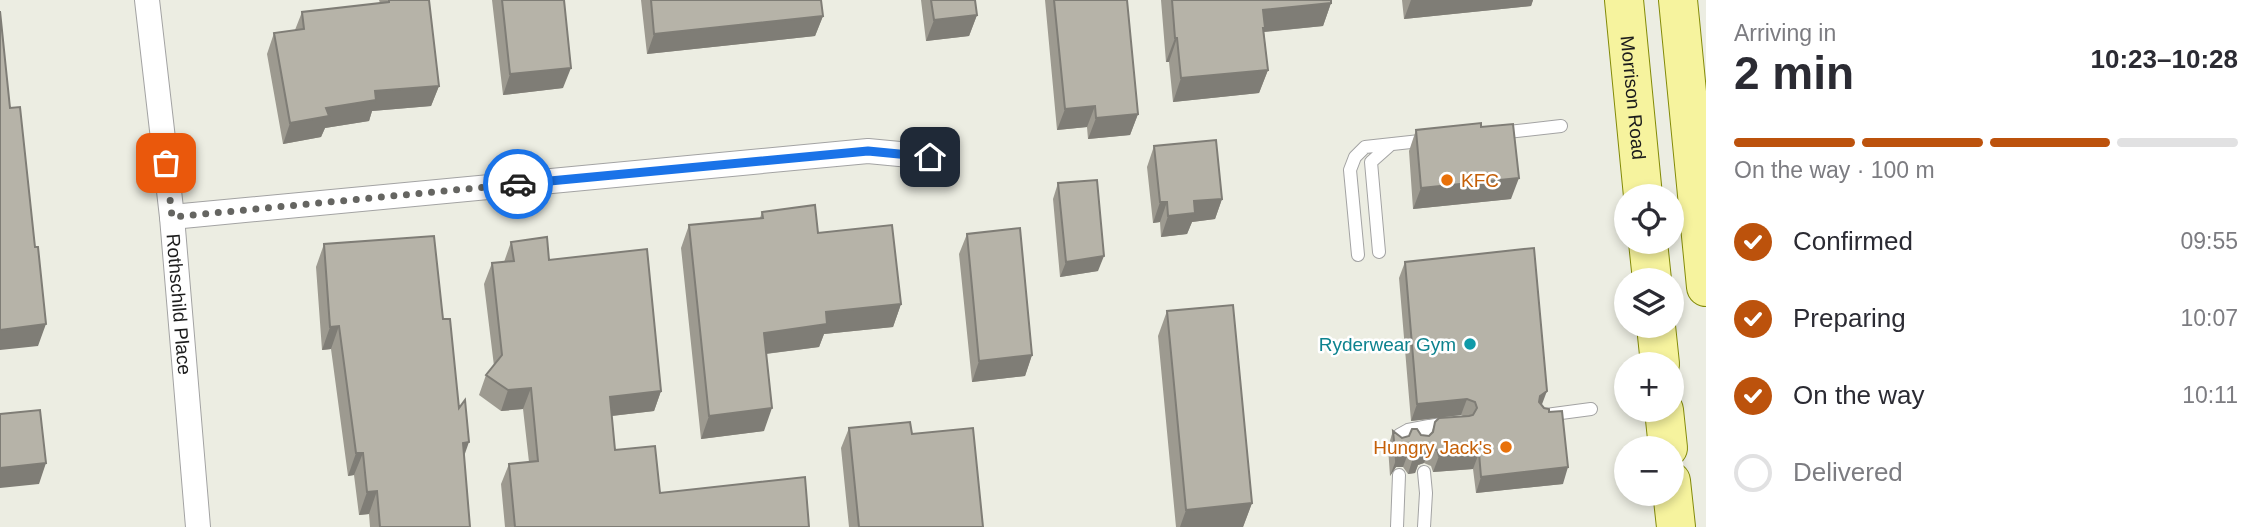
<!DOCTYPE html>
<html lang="en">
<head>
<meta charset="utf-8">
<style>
	:root { --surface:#fff; --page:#f2f2f3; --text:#2b2b33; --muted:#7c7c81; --line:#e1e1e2; --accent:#bc520c }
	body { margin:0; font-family:Arial,sans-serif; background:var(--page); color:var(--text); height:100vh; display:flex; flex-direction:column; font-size:26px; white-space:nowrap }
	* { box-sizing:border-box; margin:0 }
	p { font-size:23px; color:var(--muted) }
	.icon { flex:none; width:38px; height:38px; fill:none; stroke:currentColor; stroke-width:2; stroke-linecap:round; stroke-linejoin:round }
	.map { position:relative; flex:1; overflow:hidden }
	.panel { display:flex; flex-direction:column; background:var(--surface); width:560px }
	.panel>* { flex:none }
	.controls { position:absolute; left:1614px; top:184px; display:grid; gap:14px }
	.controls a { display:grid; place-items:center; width:70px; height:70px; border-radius:50%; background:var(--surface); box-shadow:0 4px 10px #0003; font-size:35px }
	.pin { position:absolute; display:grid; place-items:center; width:60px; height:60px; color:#fff; margin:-30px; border-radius:14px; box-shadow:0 4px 10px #0006 }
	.courier { position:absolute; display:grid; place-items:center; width:70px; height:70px; margin:-35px; border:5px solid #1a73e8; border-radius:50%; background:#fff; color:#222; box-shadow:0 2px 9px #0007 }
	.summary em { font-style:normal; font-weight:700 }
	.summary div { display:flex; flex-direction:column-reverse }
	.summary { display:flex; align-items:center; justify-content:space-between; height:119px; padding:0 28px }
	h1 { font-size:46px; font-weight:700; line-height:52px }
	.bar { display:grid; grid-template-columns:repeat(4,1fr); gap:10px 7px; align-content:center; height:84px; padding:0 28px }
	.bar i { height:9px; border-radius:5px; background:var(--line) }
	.bar .selected { background:var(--accent) }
	.bar p { grid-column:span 4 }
	ol { padding:0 28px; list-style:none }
	li { display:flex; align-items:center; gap:21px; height:77px }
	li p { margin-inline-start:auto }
	li .icon { padding:7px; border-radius:50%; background:var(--accent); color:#fff; stroke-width:4 }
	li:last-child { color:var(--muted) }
	li i { width:38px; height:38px; border:4px solid var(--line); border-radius:50% }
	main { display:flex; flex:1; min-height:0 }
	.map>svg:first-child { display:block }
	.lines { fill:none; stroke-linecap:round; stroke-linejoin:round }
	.service-casing { stroke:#a3a3a3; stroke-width:14 }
	.minor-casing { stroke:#a3a3a3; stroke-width:26 }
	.primary-casing { stroke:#838b09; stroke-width:40 }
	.service { stroke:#fff; stroke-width:12 }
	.minor { stroke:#fff; stroke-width:24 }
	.primary { stroke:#f6f39e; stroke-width:38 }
	.wall { fill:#9d9a90 }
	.shaded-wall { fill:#7f7d76 }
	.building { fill:#b6b3a8; stroke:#7f7d76; stroke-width:2 }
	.done { stroke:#656561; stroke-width:7; stroke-dasharray:0 12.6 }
	.route { stroke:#1a73e8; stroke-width:9 }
	.food-dot { fill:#e8710a; stroke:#fff; stroke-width:2.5 }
	.culture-dot { fill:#0f9aa8; stroke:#fff; stroke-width:2.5 }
	.labels { text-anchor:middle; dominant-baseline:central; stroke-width:5; stroke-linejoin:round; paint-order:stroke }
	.street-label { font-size:19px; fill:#1c1c1c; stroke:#fff }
	.food-label { font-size:19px; fill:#c56008; stroke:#fff; text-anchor:start }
	.culture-label { font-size:19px; fill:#0d838f; stroke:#fff; text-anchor:end }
</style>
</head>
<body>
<main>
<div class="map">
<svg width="1706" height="527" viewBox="0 0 1706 527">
	<rect width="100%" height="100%" fill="#ecede2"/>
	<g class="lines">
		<defs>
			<path id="service" d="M1499 133 1561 126
				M1379 252 1371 162 1389 146
				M1358 255 1350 170 1355 157 1365 147 1429 140
				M1546 415 1591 409
				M1420 444C1423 425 1430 424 1449 424
				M1397 446 1399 435 1408 430 1429 426
				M1424 472 1426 493 1424 527
				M1397 527 1399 475"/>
			<g id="minor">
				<path id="s1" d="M147 0 172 217 198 527"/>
				<path d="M172 217 868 151 931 157"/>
			</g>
			<g id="primary">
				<path id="s2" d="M1624 0 1643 196"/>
				<path d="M1678 0 1706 287"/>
				<path d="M1648 242 1652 280"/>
				<path d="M1656 326 1660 364"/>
				<path d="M1664 410 1668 448"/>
				<path d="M1671 481 1676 527"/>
			</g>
		</defs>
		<use href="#service" class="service-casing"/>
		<use href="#minor" class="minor-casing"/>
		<use href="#primary" class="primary-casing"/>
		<use href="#service" class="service"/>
		<use href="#minor" class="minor"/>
		<use href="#primary" class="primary"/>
	</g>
	<path class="wall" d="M379 0H429L439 86 431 106 372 111 369 121 325 128 321 137 283 144 267 54 274 33 295 30 302 12 380 3Z
		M492 0H564L563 88 503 95Z
		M641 0H821L823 16 815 36 647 54Z
		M921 0H975L977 15 969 36 926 41Z
		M1045 0H1127L1138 114 1130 135 1088 139 1087 127 1057 130Z
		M1161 0H1331V3L1323 26 1264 32 1268 70 1259 93 1173 102 1169 62H1166Z
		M1402 0H1533L1531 6 1404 19Z
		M1481 127 1511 199 1413 209 1409 151 1416 130Z
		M1154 146 1222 199 1215 219 1192 222 1187 234 1161 237 1160 222 1153 223 1147 167Z
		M1058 183 1098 271 1060 277 1053 199Z
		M762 212 818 233 901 304 893 327 824 334 819 347 766 354 764 431 701 439 681 248 689 225 760 218Z
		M967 234 1032 355 1025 376 972 382 959 254Z
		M511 242 549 260 661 391 654 411 612 416 615 450 660 493 809 527H505L501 484 509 464 529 462 523 409 501 411 479 395 486 375 494 366 484 284 492 263 504 262Z
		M324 244 443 319 464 456 470 527H370L369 514 359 515 354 475 348 476 331 349 322 350 316 267Z
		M1405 262 1542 405 1563 484 1476 493 1473 469 1433 472 1431 466 1424 463 1418 465 1415 473 1408 474 1403 467H1396L1390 476 1388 447 1393 431 1402 438 1421 435 1429 436 1431 434 1435 422 1465 417 1461 415 1411 421 1399 278Z
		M1167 311 1252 503 1243 527H1176L1158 336Z
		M849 428 912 434 983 527H849L841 448Z"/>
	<path class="shaded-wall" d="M1411 0H1533L1531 6 1404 19Z
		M1331 3 1323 26 1263 32V10Z
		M977 15 969 36 926 41 934 20Z
		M823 16 815 36 647 54 654 34Z
		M1175 38H1177L1169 62H1166Z
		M571 68 563 88 503 95 510 74Z
		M1268 70 1259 93 1173 102 1181 78Z
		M439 86 431 106 372 111 369 121 325 128 321 137 283 144 290 123 326 108 375 91Z
		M1095 106 1087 127 1057 130 1065 109Z
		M1138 114 1130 135 1088 139 1096 118Z
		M1519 178 1511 199 1413 209 1421 188Z
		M1222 199 1215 219 1192 222 1187 234 1161 237 1168 216 1194 201Z
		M1160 202H1167L1160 222 1153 223Z
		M1104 256 1098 271 1060 277 1066 262Z
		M901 304 893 327 824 334 819 347 755 355 764 333 826 312Z
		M46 324 38 346 0 350V330Z
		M339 326 331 349 322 350 330 327Z
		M1032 355 1025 376 972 382 979 361Z
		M531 388 523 409 501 411 508 390Z
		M661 391 654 411 602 417 610 397Z
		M1547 391 1541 407 1534 412 1540 396Z
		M1467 399 1461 415 1411 421 1417 404Z
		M772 408 764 431 701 439 709 416Z
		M469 442 461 465 463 443Z
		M1430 447 1424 463 1418 465 1415 473 1408 474 1413 458 1424 449Z
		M1401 451H1409L1403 467H1396L1390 476 1396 460Z
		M356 453H363L354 475 348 476Z
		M1479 453 1473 469 1433 472 1439 456Z
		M46 463 39 484 0 488V468Z
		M1568 467 1563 484 1476 493 1481 477Z
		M377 491 369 514 359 515 367 492Z
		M1252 503 1243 527H1180L1186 510Z"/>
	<path class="building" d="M389 0H429L439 86 375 91 376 100 326 108 329 116 290 123 274 33 304 29 302 12 389 2Z
		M502 0H564L571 68 510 74Z
		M651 0H821L823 16 654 34Z
		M931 0H975L977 15 934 20Z
		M1054 0H1127L1138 114 1096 118 1095 106 1065 109Z
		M1172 0H1331V3L1263 10 1265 28H1263L1268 70 1181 78 1177 38H1175Z
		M0 11 10 108 20 107 35 247H38L46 324 0 330Z
		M1481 123V127L1513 124 1519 178 1421 188 1416 130Z
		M1216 140 1222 199 1194 201 1195 213 1168 216 1167 202H1160L1154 146Z
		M1097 180 1104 256 1066 262 1058 183Z
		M815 205 818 233 892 225 901 304 826 312 827 324 764 333 772 408 709 416 689 225 763 218 762 212Z
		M1020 228 1032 355 979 361 967 234Z
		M434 236 443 319H450L459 408 465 400 469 442 463 443 470 527H380L377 491 367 492 363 453H356L339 326 330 327 324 244Z
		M547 237 549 260 647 249 661 391 610 397 615 450 655 446 660 493 805 477 809 527H515L509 464 538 461 531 388 508 390 486 375 502 355 492 263 514 261 511 242Z
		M1534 248 1547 391 1540 396 1539 402 1544 408 1549 409V412L1562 411 1568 467 1481 477 1479 453 1439 456 1437 450 1430 447 1424 449 1421 457 1413 458 1409 451H1401L1396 460 1393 431 1402 438 1409 436 1412 429H1417L1421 435 1429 436 1433 432 1435 422 1439 418 1469 416 1473 415 1477 408 1475 402 1467 399 1417 404 1405 262Z
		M1233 305 1252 503 1186 510 1167 311Z
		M40 410 46 463 0 468V414Z
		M910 422 912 434 973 428 983 527H859L849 428Z"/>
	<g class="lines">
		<path class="done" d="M166 163 172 217 518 184"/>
		<path class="route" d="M518 184 868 151 930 157"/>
	</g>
	<g class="food-dot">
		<circle cx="1447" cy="180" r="7"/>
		<circle cx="1506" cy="447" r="7"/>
	</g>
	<circle class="culture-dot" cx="1470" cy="344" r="7"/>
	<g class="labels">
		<g class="street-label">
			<text stroke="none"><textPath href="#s2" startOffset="98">Morrison Road</textPath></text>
			<text stroke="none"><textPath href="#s1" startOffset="306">Rothschild Place</textPath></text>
		</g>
		<g class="food-label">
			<text x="1461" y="180">KFC</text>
			<text x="1492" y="447" text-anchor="end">Hungry Jack's</text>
		</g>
		<g class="culture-label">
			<text x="1456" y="344">Ryderwear Gym</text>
		</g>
	</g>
</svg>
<div class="controls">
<a><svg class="icon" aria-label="locate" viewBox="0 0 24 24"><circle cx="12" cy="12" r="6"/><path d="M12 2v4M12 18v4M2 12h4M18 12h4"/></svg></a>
<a><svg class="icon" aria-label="layers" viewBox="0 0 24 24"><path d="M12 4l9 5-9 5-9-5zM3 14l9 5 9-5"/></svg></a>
<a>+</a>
<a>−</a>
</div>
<div class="pin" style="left:166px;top:163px;background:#ea580c"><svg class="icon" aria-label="bag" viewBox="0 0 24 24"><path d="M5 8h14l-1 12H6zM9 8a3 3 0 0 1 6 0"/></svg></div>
<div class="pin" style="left:930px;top:157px;background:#1f2937"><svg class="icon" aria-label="home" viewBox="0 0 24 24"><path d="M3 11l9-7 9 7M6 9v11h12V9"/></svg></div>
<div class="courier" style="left:518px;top:184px"><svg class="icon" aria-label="car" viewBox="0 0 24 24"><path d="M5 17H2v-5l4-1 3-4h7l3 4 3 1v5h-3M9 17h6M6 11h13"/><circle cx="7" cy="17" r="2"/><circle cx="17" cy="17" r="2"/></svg></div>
</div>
<section class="panel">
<div class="summary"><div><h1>2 min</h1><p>Arriving in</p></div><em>10:23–10:28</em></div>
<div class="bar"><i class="selected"></i><i class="selected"></i><i class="selected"></i><i></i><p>On the way · 100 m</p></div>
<ol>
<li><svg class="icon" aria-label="check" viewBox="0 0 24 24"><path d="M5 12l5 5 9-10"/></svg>Confirmed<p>09:55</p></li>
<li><svg class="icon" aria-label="check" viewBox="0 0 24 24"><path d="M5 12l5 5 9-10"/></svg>Preparing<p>10:07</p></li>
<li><svg class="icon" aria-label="check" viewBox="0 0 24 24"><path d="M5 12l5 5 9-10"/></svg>On the way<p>10:11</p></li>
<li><i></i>Delivered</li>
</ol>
</section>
</main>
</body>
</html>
